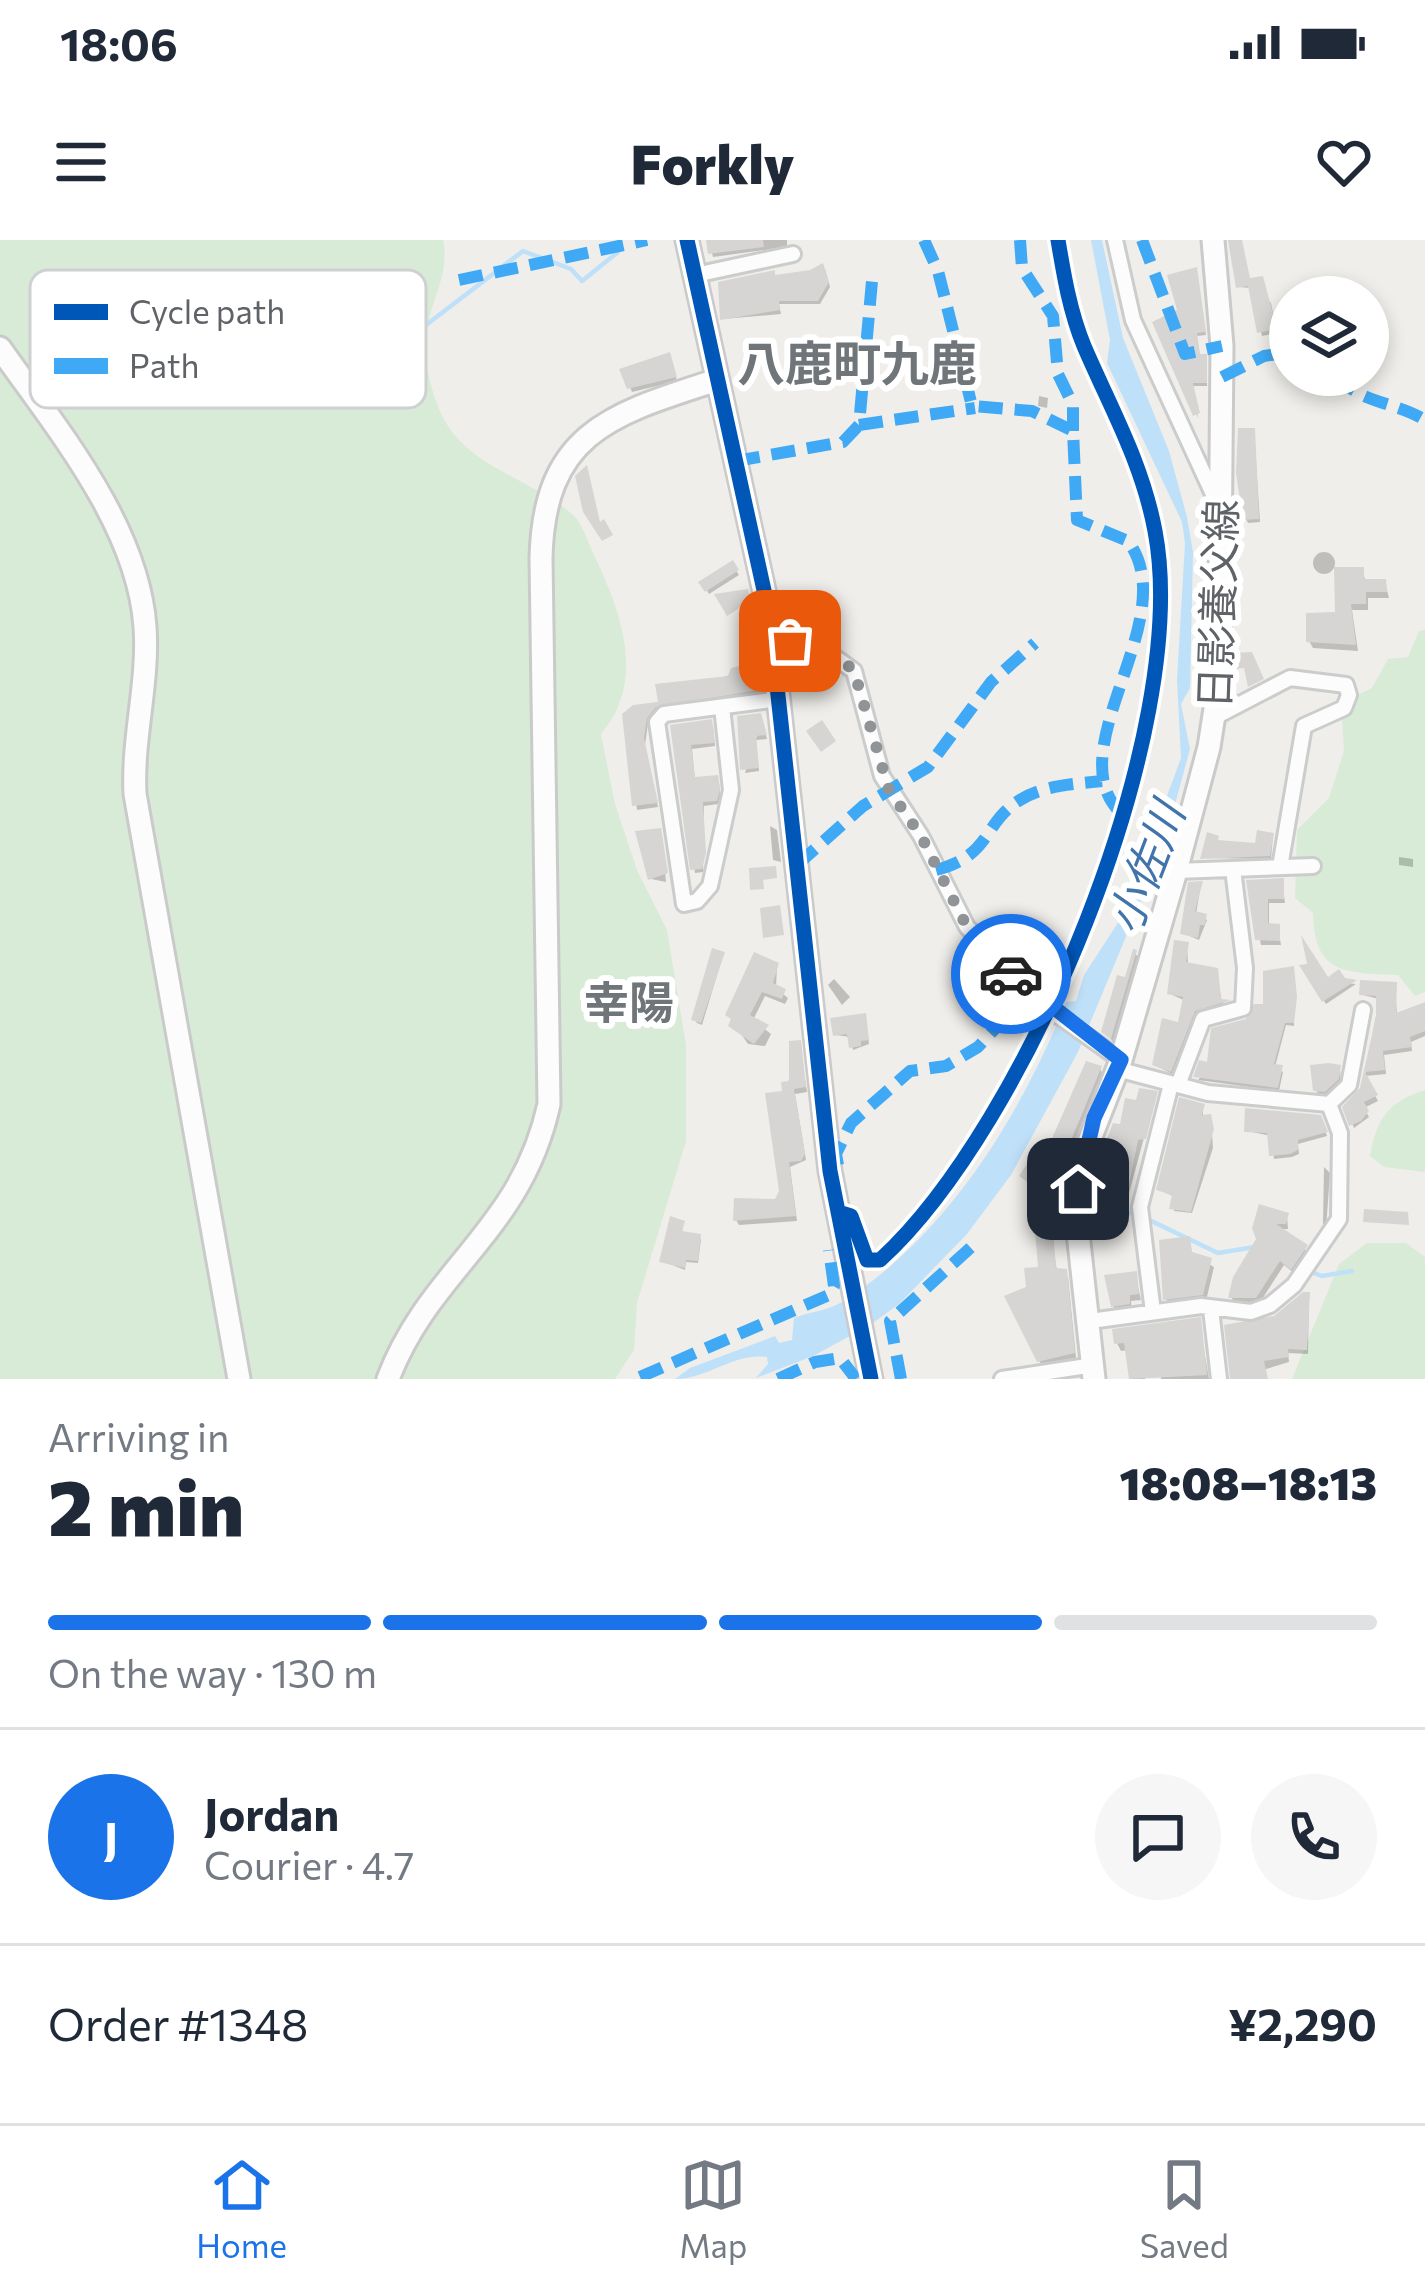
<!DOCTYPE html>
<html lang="en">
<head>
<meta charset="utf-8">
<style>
	:root { --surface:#fff; --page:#f6f6f7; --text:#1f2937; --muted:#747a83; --line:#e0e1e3; --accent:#1a73e8 }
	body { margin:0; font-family:Commissioner,"Noto Sans JP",sans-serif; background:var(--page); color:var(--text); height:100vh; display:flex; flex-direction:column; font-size:45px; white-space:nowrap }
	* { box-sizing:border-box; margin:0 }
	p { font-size:39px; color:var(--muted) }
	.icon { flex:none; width:66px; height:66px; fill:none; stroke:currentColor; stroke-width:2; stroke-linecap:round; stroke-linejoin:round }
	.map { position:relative; height:1139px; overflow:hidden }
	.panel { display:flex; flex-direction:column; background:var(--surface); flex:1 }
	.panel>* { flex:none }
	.buttons { position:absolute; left:1269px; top:36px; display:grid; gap:24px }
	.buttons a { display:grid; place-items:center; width:120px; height:120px; border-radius:50%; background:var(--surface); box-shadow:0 6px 18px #0003; font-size:60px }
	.pin { position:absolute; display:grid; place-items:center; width:102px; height:102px; color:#fff; margin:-51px; border-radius:24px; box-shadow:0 6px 18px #0006 }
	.courier { position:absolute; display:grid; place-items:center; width:120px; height:120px; margin:-60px; border:9px solid #1a73e8; border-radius:50%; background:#fff; color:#222; box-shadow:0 3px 15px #0007 }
	.head em { font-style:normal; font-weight:800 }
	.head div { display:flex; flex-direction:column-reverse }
	.head { display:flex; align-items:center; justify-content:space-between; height:204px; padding:0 48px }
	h1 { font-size:78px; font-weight:800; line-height:90px }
	.bar { display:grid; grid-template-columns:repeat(4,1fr); gap:18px 12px; align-content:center; height:144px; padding:0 48px }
	.bar i { height:15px; border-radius:9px; background:var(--line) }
	.bar .current { background:var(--accent) }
	.bar p { grid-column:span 4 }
	.line { display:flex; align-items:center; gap:30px; padding:0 48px; border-top:3px solid var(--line) }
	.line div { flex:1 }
	.round { display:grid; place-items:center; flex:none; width:126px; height:126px; border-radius:63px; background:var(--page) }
	.status { display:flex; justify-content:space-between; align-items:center; height:84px; padding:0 60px; background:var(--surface); direction:ltr }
	.status svg { height:33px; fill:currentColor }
	header { display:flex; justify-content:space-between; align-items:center; height:156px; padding:0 48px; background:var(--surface); font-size:54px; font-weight:800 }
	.tabs { display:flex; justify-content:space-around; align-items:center; height:168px; border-top:3px solid var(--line); background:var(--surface); font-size:33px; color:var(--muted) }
	.tabs a { display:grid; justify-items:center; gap:6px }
	.tabs .current { color:var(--accent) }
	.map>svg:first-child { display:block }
	.green { fill:#d8ebd6 }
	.water { fill:#bfe0f9 }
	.shadow { fill:#0003 }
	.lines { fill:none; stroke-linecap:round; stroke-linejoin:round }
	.stream { stroke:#bfe0f9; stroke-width:4.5 }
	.building { fill:#d6d5d3 }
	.street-casing { stroke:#cbcccc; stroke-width:20 }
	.secondary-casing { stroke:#cacacb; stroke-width:27 }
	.street { stroke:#fdfcfc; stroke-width:14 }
	.secondary { stroke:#fdfcfc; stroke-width:21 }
	.quiet { stroke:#3fa9f5; stroke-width:12; stroke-dasharray:24 12; stroke-linecap:butt }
	.cycleway-casing { stroke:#fff; stroke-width:22 }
	.cycleway { stroke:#0057b8; stroke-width:15 }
	.done { stroke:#919496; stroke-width:12; stroke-dasharray:0 21.6 }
	.route { stroke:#1a73e8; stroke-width:15 }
	.labels { text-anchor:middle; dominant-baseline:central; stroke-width:12; stroke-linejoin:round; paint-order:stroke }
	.street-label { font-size:42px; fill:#5f6368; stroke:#fff }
	.water-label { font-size:45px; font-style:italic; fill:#4174aa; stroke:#fff }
	.neighbourhood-label { font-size:45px; font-weight:bold; fill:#70757a; stroke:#fff }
	.quarter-label { font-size:48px; font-weight:bold; fill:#70757a; stroke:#fff }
	.key { fill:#fff; stroke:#cfd0d2; stroke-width:3 }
	.key-label { font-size:33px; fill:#5f6368 }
</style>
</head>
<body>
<div class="status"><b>18:06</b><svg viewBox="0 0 49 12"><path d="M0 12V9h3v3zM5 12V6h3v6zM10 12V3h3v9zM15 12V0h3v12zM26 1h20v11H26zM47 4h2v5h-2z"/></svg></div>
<header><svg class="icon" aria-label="menu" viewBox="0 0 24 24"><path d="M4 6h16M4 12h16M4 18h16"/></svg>Forkly<svg class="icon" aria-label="heart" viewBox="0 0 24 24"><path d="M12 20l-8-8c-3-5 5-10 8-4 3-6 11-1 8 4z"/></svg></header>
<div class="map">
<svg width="1425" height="1139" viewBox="0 0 1425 1139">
	<rect width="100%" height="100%" fill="#efeeea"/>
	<path class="green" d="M0 0H443C450 33 432 57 427 89 423 115 429 145 439 169 464 229 530 236 573 275 583 284 588 303 594 315 621 372 647 440 601 494L615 564 637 630 667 690 686 805V901L637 1063 634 1110 615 1139H0Z
		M1425 390V752L1415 756 1398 735C1345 733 1314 734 1313 673L1295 658 1297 590 1329 558 1344 511 1342 479 1359 454 1372 448 1388 419 1408 417 1419 391Z
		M1425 850V932L1384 927 1370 916C1377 878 1388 862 1425 850Z
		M1367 1003H1406L1425 1017V1139H1292L1339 1024Z"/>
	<path class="water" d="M1091 0H1102L1123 98 1169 211 1187 277 1193 312 1190 448 1181 464 1190 509 1170 583 1161 586 1142 658 1078 812 1011 935 967 994 899 1064 870 1085 813 1116 756 1138 768 1124 767 1117C734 1112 708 1139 675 1139L690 1128 775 1096 779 1103 792 1100 794 1078C812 1071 827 1071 844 1061 948 994 1021 875 1066 762L1076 761 1084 735 1123 675 1181 518 1177 440 1185 303 1182 282 1107 123 1110 100Z"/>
	<path class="shadow" d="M709 0H787V7L713 17Z
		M1239 0 1249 41 1271 63 1277 93 1262 96 1251 48 1238 47Z
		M825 29 830 47 820 64H779L781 74 723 79 721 44Z
		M1197 34 1206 95 1197 96 1200 117 1207 120V146H1193L1198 178 1156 84 1180 72Z
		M671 119 677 141 632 152 623 130Z
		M1039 156 1048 158 1047 168 1038 166Z
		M1254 191 1260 282 1248 283 1246 279Z
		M1313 323a11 11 0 1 1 22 0a11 11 0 1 1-22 0Z
		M732 324 739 335 709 354 703 343Z
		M1362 330 1366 342H1385L1389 358H1368V370H1352L1358 411 1313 408 1309 401 1338 375Z
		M758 424 760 454 658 471 648 483 645 505 658 567 637 570 625 475Z
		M762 480 767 499 756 500 759 531 745 533Z
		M713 486 715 506 692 509 695 540 719 542 720 555 718 564 704 566 703 632 695 633 673 487Z
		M770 586 777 590 781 622 773 620Z
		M639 594 662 595 666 642 651 639Z
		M1273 595 1271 619 1203 618 1217 598 1220 604 1258 606Z
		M1399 617 1413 619V627L1399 625Z
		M1282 641 1285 663H1269V686L1278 687 1281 705H1261L1249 643Z
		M1201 644 1196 674 1207 680 1199 700 1183 693Z
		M1187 705 1188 725 1216 731 1222 762 1231 765 1197 776 1174 835 1155 825 1180 785 1186 761 1170 754Z
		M1135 713 1139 719 1115 804 1105 792Z
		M723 715 702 785 697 783 695 780Z
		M777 726 776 748 788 758 785 764 765 756 753 780 771 794 765 806 748 804 728 775Z
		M1304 728 1327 741 1356 744 1326 764Z
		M1294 733V786L1286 785 1275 827 1283 832 1279 851 1198 840Z
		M834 739 850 757 842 765 828 745Z
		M1395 745 1397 776 1425 765V796L1411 802 1412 811 1384 815 1386 834 1365 836 1379 759 1363 755Z
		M866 780 869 804 853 810 850 797 836 795Z
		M799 803 807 852 795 854 806 920 790 927 797 981 739 985 736 980 777 962 782 952 785 854Z
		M1340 828 1341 847 1329 858 1320 857 1316 850Z
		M1100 829 1103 834 1070 912 1066 966H1061L1023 936 1041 932Z
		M1365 837 1378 861 1364 868 1369 877 1354 888 1346 868 1362 850Z
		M1156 854 1129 953 1102 950 1123 888 1138 864Z
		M1203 866V878L1211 880 1213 908 1192 973 1174 971 1173 956 1159 950Z
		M1322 882 1327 896 1298 904 1299 914 1292 917 1274 919 1271 896 1247 891Z
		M1324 927 1330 933 1326 989 1323 984Z
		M1287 976 1288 989H1279L1309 1013 1295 1034 1284 1025 1259 1064 1235 1063 1231 1057 1260 1000 1255 988Z
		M683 983 682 994 701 999 698 1023 686 1022 685 1030 662 1021Z
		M1051 993 1057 1031 1068 1037 1076 1118 1042 1126 1008 1057 1029 1049Z
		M1188 999 1193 1015 1214 1027 1206 1061 1170 1065 1166 1059Z
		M1135 1034 1141 1060 1131 1061 1132 1071 1117 1073 1113 1066Z
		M1309 1056 1308 1114 1288 1113 1289 1122 1233 1139 1275 1078Z
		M1199 1081 1209 1139H1161L1158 1106 1147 1107 1145 1139H1132L1128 1110 1121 1111 1117 1103Z"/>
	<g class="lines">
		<path class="stream" d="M334 73 371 94
			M330 112 373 95 409 98 523 11 571 29 582 41 618 12
			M1092 966 1136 974
			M1143 977 1218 1013 1255 1007
			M1311 1032 1322 1036 1352 1031"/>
	</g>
	<path class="building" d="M706 0H763L764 7 708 14Z
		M1228 0H1242L1250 38 1263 36 1277 89 1257 93 1248 46 1236 48Z
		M823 23 829 42 818 61H779L780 70 720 80 718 42 775 30V35L810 30Z
		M1197 27 1206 92 1197 93 1200 114H1207V143H1193L1200 173 1193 176 1152 82 1177 70 1167 35Z
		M670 112 677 137 627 149 619 129Z
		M1238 188H1255L1259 279 1243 280 1236 233Z
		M587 225 600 282 604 279 613 295 602 301 583 272 575 236Z
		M733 320 739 330 705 352 698 342Z
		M1334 327H1364V339H1386L1387 352H1366V364H1351L1356 405 1306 402V373L1335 372Z
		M748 349 755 382 747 383 744 365 727 376 714 354Z
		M790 380 832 396 829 403 786 391Z
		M1252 412 1264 439 1248 447 1244 428 1235 429 1234 413Z
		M759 421V450L656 467 647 478 644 498 658 563 632 566 622 474 633 465 658 462 655 444 728 436 731 428Z
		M761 473 767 495 756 496 759 528 740 530 737 476Z
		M712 479 715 503 691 505 695 537 718 535 720 549 717 561 703 562 706 613 702 629 690 630 670 485Z
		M822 480 836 501 821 512 806 491Z
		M661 588 668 633 648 640 635 591Z
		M1257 590 1274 593 1270 616 1200 619 1207 592 1219 596 1218 600 1255 603Z
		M776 626 777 638 763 640 764 649 750 650 749 628Z
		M1284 638V659H1268V683L1280 684V701L1255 700 1246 640Z
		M1203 641 1195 671 1207 674 1205 685H1200L1198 698 1180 694 1188 642Z
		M780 665 784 695 763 698 760 668Z
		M1301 695 1328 737 1339 729 1345 738 1357 740 1322 762 1299 725 1307 724Z
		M1174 700 1189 702 1186 722 1218 728 1221 759 1231 760 1195 771 1171 832 1152 825 1162 778 1178 782 1183 757 1167 754Z
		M712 708 725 712 701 783 691 780Z
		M1133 709 1137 710 1111 799 1101 792 1117 735 1125 737Z
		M754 712 779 723 773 743 786 749 782 759 762 752 750 775 769 785 754 804 728 786 731 779 725 775Z
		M1294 726 1297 757 1294 783H1285L1274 824 1283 825 1278 848 1193 837 1199 820 1207 822 1211 788 1246 779 1254 764H1263V731Z
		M1360 740 1397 742 1396 773 1425 762V791L1410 797 1412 807 1383 811 1385 830 1365 832 1378 855 1364 862 1369 871 1361 881 1349 886 1342 867 1360 848 1376 777V756L1359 755Z
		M866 773 869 800 861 801V806L849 808 847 794 833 796 830 778Z
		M801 800 806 847 794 849 805 914 801 921 789 922 796 976 733 981 734 958 775 959 779 951 765 853 782 851 781 842 789 841V801Z
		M1086 821 1102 826 1069 905 1065 962H1056L1019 936 1027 924 1039 928Z
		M1329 823 1341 825 1339 839 1325 852 1313 851 1310 825Z
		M1139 848 1158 851 1146 899 1138 900 1128 950 1096 947 1098 920 1113 883 1120 884 1125 858 1136 860Z
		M1179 857 1205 864 1202 875 1211 874 1214 889 1191 972 1169 969 1172 955 1156 950Z
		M1245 868 1321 875 1328 892 1298 900V910L1290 914 1269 916 1267 893 1244 892Z
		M1259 964 1289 973 1286 984H1276L1308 1005 1291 1030 1280 1021 1256 1058H1228L1233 1037 1256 999 1252 988Z
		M1364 969 1408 972 1409 985 1363 982Z
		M670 976 685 981 682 991 701 994 698 1021 686 1020 685 1028 659 1022Z
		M1053 990 1056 1028 1067 1029 1075 1113 1037 1122 1004 1056 1026 1047 1024 1028 1038 1027 1035 991Z
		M1190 996 1192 1012 1212 1018 1203 1055 1163 1060 1159 1000Z
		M1137 1031 1139 1054 1130 1055V1064L1111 1067 1104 1035Z
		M1303 1052H1310L1307 1110 1288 1109 1289 1117 1264 1121 1268 1139H1230L1224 1085 1274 1076Z
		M1201 1077 1207 1135 1129 1139 1124 1103 1114 1104 1112 1089Z"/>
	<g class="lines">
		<defs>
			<path id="street" d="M1115 0 1133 80 1218 265
				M695 35 793 14
				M772 399 833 416 854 431 882 536 921 596 967 687 1050 770 1121 820
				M722 467 731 550 710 646 697 661 684 664 657 482 664 474 779 459
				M1213 478 1290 438 1346 445 1349 455 1344 468 1304 486 1280 627
				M1176 631 1313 626
				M1117 829 1208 853 1329 864 1349 845 1363 770
				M1178 845 1203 779 1243 768 1245 728 1233 629
				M838 972 851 976 867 1020H880C1027 886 1193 490 1155 291 1142 222 1111 169 1084 106 1070 72 1064 36 1058 0
				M1211 1069 1219 1139
				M1153 1072 1140 967 1171 844
				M1090 1081 1201 1066 1251 1072 1270 1065 1294 1045 1339 979 1340 893 1329 864
				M1002 1139 1094 1125"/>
			<path id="secondary" d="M687 0 769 373 830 931 871 1139
				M0 108C56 188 138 285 145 387 149 442 132 498 135 554L239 1139
				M388 1139C430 1028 521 992 549 864L541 318C544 192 612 174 717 140
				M1094 1139 1078 993 1083 917 1121 820 1176 631 1209 507 1219 443 1222 106 1213 0"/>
		</defs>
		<use href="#street" class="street-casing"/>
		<use href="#secondary" class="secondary-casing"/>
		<use href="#street" class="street"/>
		<use href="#secondary" class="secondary"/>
		<path class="quiet" d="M924 0 938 31 972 166 1032 171 1073 191 1077 280 1128 301C1186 379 1053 512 1123 575
			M1020 0 1022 28 1053 76 1058 134 1073 165V191
			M1142 0 1185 114 1222 106
			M459 40 647 0
			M1336 135C1360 164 1394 161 1425 180
			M1222 137 1264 116 1290 112
			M859 185 975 168
			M736 221 843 202 859 185 873 30
			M797 625 863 566 928 527 991 442 1035 403
			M936 630C993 615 982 583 1020 560 1044 545 1075 544 1102 541
			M838 925 836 914 851 883 910 831 946 826 978 807 1029 752
			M640 1137 829 1055 834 1046 829 1010
			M778 1139 815 1122 840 1118 856 1139
			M901 1139 890 1081 979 1000"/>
		<defs>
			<path id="cycleway" d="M687 0 769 373 830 931 871 1139
				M838 972 851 976 867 1020H880C1027 886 1193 490 1155 291 1142 222 1111 169 1084 106 1070 72 1064 36 1058 0"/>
		</defs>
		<use href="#cycleway" class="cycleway-casing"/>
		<use href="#cycleway" class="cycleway"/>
	</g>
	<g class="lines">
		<path class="done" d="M790 401 841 419 854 431 889 550 921 596 967 687 1011 734"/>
		<path class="route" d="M1011 734 1121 820 1094 878 1078 949"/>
	</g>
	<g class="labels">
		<g class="street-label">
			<text transform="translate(1216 364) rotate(-88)">日影養父線</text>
		</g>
		<g class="water-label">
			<text transform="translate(1144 627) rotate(-69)">小佐川</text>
		</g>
		<g class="neighbourhood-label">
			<text x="629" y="760">幸陽</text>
		</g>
		<g class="quarter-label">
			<text x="857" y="121">八鹿町九鹿</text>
		</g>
	</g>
	<rect x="30" y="30" width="396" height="138" rx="18" class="key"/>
	<rect x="54" y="64" width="54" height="16" fill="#0057b8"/>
	<rect x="54" y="118" width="54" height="16" fill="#3fa9f5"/>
	<g class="key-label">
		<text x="129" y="84">Cycle path</text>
		<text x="129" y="138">Path</text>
	</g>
</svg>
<div class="buttons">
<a><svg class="icon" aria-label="layers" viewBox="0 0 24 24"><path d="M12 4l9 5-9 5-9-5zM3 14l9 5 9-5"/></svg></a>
</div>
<div class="pin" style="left:790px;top:401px;background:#ea580c"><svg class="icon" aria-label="bag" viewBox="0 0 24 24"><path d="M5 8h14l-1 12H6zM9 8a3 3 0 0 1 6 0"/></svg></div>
<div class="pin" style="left:1078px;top:949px;background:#1f2937"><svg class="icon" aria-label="home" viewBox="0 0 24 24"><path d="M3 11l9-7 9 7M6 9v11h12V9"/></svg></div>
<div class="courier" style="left:1011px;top:734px"><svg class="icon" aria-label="car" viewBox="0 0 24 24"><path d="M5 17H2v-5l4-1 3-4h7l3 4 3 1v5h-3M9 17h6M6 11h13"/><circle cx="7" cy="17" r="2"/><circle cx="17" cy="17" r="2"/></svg></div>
</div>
<section class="panel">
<div class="head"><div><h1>2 min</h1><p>Arriving in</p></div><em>18:08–18:13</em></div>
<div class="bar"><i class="current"></i><i class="current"></i><i class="current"></i><i></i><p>On the way · 130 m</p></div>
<div class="line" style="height:216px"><b class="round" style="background:var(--accent);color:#fff">J</b><div><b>Jordan</b><p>Courier · 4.7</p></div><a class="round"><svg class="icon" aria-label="chat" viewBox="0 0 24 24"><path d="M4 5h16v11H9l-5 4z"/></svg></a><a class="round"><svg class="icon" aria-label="phone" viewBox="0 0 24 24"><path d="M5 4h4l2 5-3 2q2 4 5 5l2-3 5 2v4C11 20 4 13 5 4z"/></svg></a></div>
<div class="line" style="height:156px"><div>Order #1348</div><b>¥2,290</b></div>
</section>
<nav class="tabs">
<a class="current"><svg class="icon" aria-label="home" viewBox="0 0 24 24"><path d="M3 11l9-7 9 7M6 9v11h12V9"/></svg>Home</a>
<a><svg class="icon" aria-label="map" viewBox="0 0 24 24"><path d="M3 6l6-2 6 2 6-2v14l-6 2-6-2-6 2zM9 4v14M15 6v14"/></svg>Map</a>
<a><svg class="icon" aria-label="saved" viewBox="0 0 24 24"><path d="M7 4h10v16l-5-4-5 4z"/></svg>Saved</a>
</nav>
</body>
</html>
